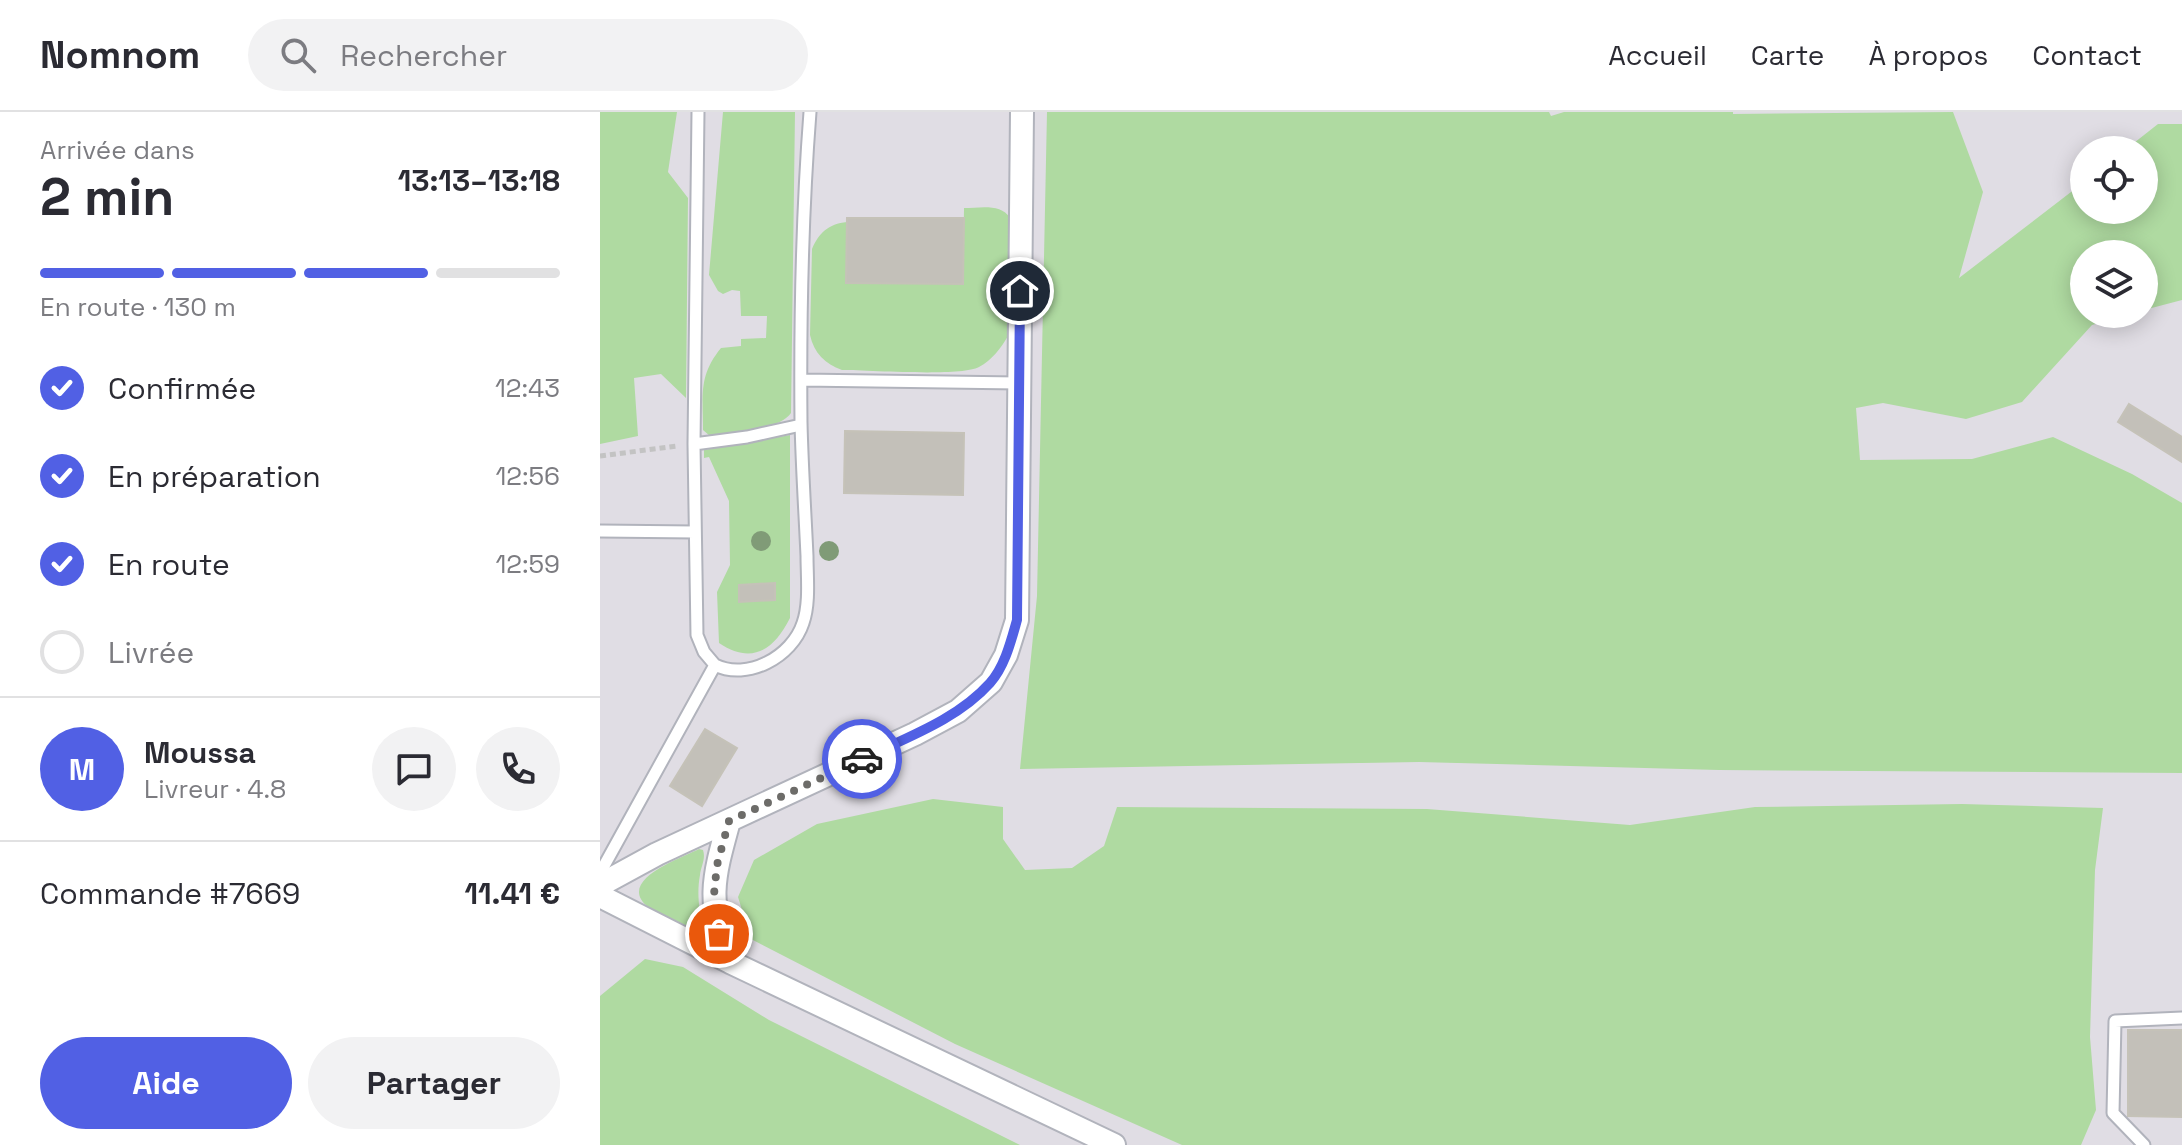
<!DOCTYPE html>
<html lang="fr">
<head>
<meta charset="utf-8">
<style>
	:root { --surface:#fff; --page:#f2f2f3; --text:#2b2b33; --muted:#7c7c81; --line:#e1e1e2; --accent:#5160e4 }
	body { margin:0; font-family:"Space Grotesk",sans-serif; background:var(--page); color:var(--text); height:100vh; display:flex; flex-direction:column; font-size:30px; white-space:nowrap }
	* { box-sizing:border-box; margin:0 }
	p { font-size:26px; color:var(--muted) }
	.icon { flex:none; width:44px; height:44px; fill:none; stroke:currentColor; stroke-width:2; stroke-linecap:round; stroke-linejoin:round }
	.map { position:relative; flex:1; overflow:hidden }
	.details { display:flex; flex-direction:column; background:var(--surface); width:600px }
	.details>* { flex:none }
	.controls { position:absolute; left:1470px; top:24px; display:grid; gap:16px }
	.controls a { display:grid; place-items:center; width:88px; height:88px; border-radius:50%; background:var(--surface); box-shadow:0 4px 20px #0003; font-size:40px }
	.pin { position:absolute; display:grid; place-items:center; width:68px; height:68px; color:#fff; margin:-34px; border:4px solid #fff; border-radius:50%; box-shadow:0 2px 8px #0007 }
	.courier { position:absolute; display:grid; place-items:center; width:80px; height:80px; margin:-40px; border:6px solid #5160e4; border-radius:50%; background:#fff; color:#222; box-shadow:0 2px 10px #0007 }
	.overview em { font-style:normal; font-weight:700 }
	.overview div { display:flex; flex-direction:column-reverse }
	.overview { display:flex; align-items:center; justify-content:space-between; height:136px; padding:0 40px }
	h1 { font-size:52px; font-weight:700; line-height:60px }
	.bar { display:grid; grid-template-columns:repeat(4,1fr); gap:12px 8px; align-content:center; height:96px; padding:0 40px }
	.bar i { height:10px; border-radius:6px; background:var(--line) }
	.bar .on { background:var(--accent) }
	.bar p { grid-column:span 4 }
	.line { display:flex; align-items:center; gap:20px; padding:0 40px; border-top:2px solid var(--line) }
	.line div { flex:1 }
	.round { display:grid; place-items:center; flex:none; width:84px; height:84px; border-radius:42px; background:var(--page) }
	ol { padding:0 40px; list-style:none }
	li { display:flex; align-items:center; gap:24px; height:88px }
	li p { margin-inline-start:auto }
	li .icon { padding:8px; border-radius:50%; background:var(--accent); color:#fff; stroke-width:4 }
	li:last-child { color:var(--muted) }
	li i { width:44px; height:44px; border:4px solid var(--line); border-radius:50% }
	.action { display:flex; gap:16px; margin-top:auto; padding:16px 40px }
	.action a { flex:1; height:92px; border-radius:48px; background:var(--accent); color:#fff; font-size:32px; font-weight:700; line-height:92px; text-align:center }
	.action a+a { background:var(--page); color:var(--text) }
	header { display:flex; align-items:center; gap:48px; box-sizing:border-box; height:112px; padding:0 40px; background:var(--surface); border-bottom:2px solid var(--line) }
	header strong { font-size:38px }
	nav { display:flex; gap:44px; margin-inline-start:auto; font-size:28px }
	.search { width:560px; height:72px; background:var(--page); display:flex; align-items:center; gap:20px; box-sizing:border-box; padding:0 28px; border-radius:44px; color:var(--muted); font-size:30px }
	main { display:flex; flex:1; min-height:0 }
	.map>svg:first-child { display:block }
	.industrial { fill:#e0dde4; fill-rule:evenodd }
	.green { fill:#afdaa1 }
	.building { fill:#c3c0b9; stroke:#c5c2b8; stroke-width:2 }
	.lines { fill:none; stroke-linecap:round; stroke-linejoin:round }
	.service-casing { stroke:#b1b3bc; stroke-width:15 }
	.minor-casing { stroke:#b1b3bc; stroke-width:26 }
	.path { stroke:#c3c3c3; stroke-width:5; stroke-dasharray:6 4; stroke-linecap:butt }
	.service { stroke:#fff; stroke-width:11 }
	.minor { stroke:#fff; stroke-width:22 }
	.tree { fill:#809b77 }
	.done { stroke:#6d6c69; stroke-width:8; stroke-dasharray:0 14.4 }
	.route { stroke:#5160e4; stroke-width:10 }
</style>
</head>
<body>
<header>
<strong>Nomnom</strong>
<div class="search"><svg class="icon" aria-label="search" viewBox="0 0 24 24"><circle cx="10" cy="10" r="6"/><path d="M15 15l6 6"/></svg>Rechercher</div>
<nav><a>Accueil</a><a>Carte</a><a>À propos</a><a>Contact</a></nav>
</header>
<main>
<section class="details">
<div class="overview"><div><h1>2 min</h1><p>Arrivée dans</p></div><em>13:13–13:18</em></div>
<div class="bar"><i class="on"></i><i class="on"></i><i class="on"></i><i></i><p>En route · 130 m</p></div>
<ol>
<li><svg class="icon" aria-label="check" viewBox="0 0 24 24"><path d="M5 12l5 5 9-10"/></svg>Confirmée<p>12:43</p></li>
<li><svg class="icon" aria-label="check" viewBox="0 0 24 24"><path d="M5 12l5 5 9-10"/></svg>En préparation<p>12:56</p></li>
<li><svg class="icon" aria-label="check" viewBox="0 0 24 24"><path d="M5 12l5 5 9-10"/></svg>En route<p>12:59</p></li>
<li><i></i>Livrée</li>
</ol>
<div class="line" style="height:144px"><b class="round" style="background:var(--accent);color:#fff">M</b><div><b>Moussa</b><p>Livreur · 4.8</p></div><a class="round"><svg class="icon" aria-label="chat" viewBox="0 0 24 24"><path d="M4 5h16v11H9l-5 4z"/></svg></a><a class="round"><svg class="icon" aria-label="phone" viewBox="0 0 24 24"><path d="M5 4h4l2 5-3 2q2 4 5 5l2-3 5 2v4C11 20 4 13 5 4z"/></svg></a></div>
<div class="line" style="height:104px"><div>Commande #7669</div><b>11.41 €</b></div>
<div class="action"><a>Aide</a><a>Partager</a></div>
</section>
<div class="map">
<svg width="1582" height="1033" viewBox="0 0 1582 1033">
	<rect width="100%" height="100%" fill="#eae6de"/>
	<path class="industrial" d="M0 0H1582V1033H0ZM1484 38H1544V98H1484ZM1484 142H1544V202H1484Z"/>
	<path class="green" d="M0 0H77L68 60 88 86 86 286 61 262 34 266 38 324 0 332Z
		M123 0H195L191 301C180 318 130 321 110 324L103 318C103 284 98 264 121 236L141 234V227L166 226 167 204H141L140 179 132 178 123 182 118 179 109 163Z
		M447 0H949L951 4 964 0H1133V2L1353 0 1383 80 1359 166 1484 70V98H1544V38H1525L1558 12H1582V188L1544 198V142H1484V202H1529L1492 213 1422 290 1366 307 1283 291 1256 296 1260 348 1372 347 1453 325 1532 362 1582 391V661L1119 658 819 650 420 657 437 484Z
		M364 96C380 96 401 91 410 106L408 224C401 236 392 248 379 255 360 265 269 258 242 258 225 252 214 241 210 223L212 137C219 121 228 112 247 110L246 171 363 172Z
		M190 323V506C174 538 152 553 119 531L117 480 130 453 129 389 109 345 104 346V338Z
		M333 687 403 695V727L425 758 472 756 504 734 517 695 827 697 1030 713 1155 695 1362 692 1503 696 1495 758 1490 925 1496 998 1481 1033H582L355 932 151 827 138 785 154 748 217 712Z
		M99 737 103 738C106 747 101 754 100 763 97 779 98 800 105 815L101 821 48 795C15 768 82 746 99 737Z
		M45 847 83 855 169 908 420 1033H0V884Z"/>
	<path class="building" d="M247 106H364L363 172 246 171Z
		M1529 292 1582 325V350L1518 310Z
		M245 319 364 321 363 383 244 381Z
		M175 471V488L139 490V473Z
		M105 617 137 636 102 694 70 674Z
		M1528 918H1582V1005L1528 1004Z"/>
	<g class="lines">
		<defs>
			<path id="service" d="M202 268 420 271
				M94 332 147 325 201 313
				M0 419 95 420
				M115 553C147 569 192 545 203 511 210 491 207 465 207 444 205 400 202 355 201 310 200 207 202 103 210 0
				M0 761 115 553 104 540 97 523 94 332 98 0
				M1544 1033 1513 1001 1515 909 1582 906"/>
			<path id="minor" d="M129 709C112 770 107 789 130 850
				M0 773 57 742 315 622 358 599 391 570 406 543 417 508 422 0
				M0 784 130 850 514 1033"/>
		</defs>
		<use href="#service" class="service-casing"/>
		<use href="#minor" class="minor-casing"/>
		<path class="path" d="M0 344 77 334"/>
		<use href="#service" class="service"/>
		<use href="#minor" class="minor"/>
	</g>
	<g class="tree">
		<circle cx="161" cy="429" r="10"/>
		<circle cx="229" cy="439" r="10"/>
	</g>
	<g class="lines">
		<path class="done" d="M119 822 113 792 117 753 129 709 262 647"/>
		<path class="route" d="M262 647C305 626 357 608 390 571 405 554 411 529 417 508L420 179"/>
	</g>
</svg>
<div class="controls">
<a><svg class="icon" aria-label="locate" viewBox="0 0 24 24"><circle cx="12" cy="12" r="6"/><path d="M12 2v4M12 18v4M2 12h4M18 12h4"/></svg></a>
<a><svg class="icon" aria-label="layers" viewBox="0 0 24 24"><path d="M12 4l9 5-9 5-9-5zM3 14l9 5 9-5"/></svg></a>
</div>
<div class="pin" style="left:119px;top:822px;background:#ea580c"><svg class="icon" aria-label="bag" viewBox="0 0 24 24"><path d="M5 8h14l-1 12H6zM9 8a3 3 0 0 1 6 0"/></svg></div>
<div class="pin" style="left:420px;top:179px;background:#1f2937"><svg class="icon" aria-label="home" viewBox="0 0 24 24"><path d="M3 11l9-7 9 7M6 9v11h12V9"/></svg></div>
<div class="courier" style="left:262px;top:647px"><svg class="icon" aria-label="car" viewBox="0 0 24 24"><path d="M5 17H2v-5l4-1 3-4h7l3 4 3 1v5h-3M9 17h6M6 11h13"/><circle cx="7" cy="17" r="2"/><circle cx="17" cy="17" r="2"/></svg></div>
</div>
</main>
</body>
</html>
